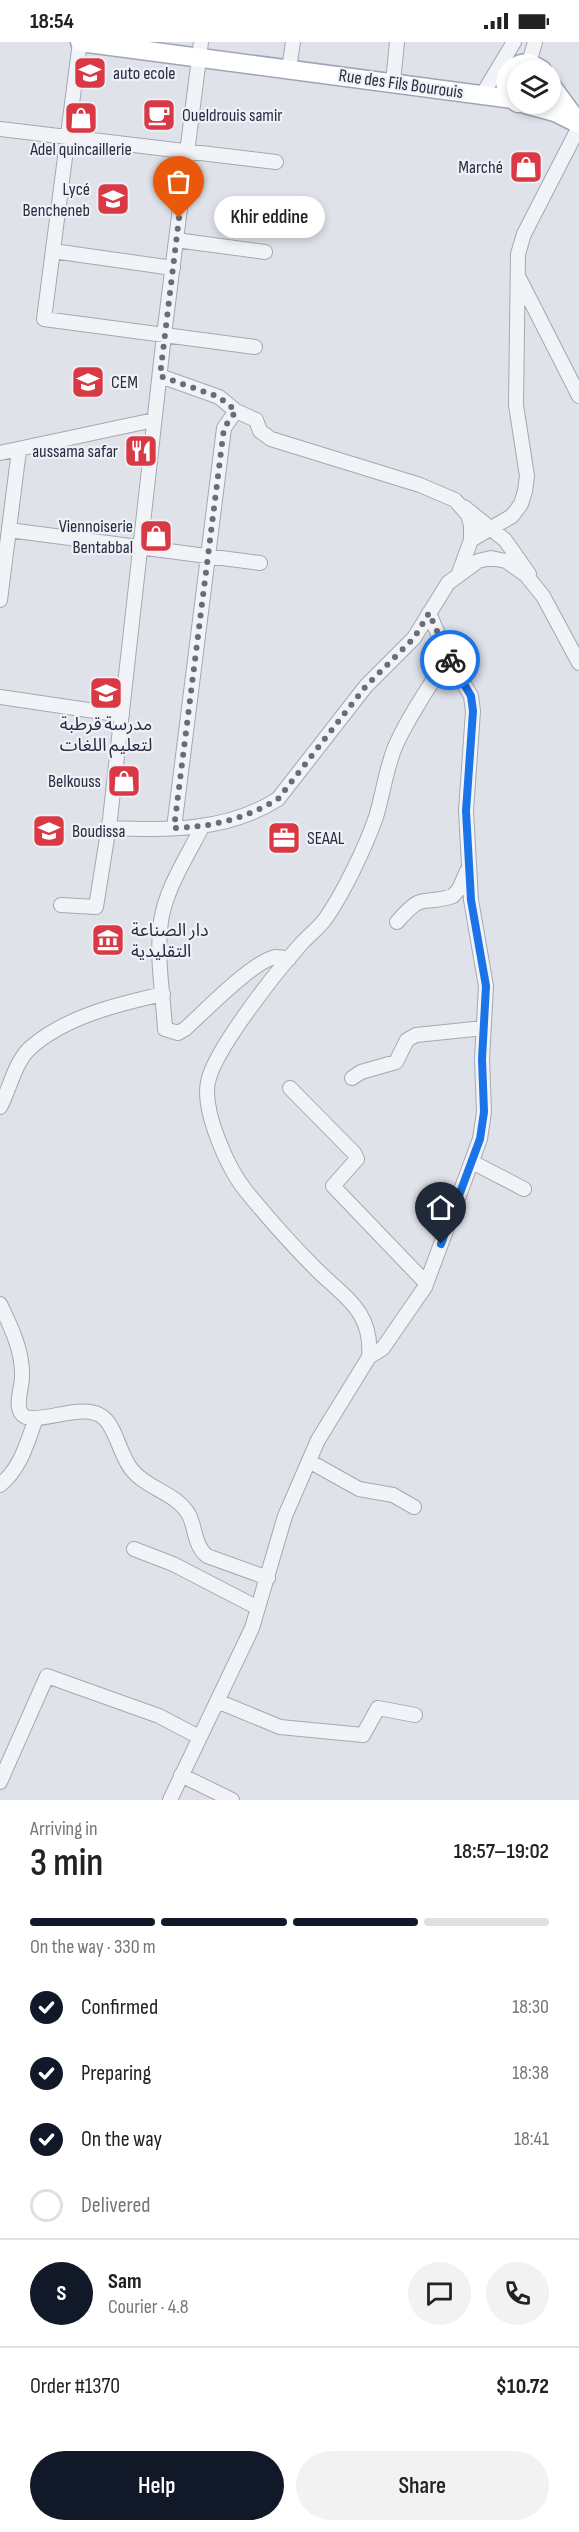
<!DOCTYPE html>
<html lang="en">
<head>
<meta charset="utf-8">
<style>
	:root { --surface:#fff; --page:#f2f2f2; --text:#222; --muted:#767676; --line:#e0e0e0; --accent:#111827 }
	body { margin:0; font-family:"Sofia Sans Condensed","Noto Sans Arabic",sans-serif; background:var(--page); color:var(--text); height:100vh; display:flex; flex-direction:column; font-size:22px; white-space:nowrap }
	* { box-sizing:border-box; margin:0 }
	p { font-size:20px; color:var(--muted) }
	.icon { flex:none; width:33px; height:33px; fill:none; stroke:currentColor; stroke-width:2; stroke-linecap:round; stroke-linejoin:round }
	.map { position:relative; height:1758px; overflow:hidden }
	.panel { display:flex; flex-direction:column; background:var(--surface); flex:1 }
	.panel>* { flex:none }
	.tools { position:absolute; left:507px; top:18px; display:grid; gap:12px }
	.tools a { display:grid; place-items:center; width:54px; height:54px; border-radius:50%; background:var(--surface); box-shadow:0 3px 9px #0003; font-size:30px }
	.pin { position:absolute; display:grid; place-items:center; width:51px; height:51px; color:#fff; margin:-62px -26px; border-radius:50% 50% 50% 0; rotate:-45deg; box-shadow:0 0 6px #0007 }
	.pin .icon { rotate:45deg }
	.courier { position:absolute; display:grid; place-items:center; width:60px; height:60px; margin:-30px; border:4px solid #1a73e8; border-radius:50%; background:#fff; color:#222; box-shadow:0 2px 8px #0007 }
	.bubble { position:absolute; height:42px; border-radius:21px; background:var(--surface); box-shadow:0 3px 9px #0003; font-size:20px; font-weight:600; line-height:42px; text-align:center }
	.summary em { font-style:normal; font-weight:600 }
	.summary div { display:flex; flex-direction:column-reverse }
	.summary { display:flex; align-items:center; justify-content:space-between; height:102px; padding:0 30px }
	h1 { font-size:39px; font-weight:600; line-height:45px }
	.bar { display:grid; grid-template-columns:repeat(4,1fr); gap:9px 6px; align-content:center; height:72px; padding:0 30px }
	.bar i { height:8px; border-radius:4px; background:var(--line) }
	.bar .current { background:var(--accent) }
	.bar p { grid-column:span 4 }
	.line { display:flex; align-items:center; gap:15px; padding:0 30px; border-top:2px solid var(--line) }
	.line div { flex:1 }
	.round { display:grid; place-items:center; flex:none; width:63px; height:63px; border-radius:32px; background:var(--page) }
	ol { padding:0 30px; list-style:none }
	li { display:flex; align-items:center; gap:18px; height:66px }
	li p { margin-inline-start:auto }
	li .icon { padding:6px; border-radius:50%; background:var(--accent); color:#fff; stroke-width:4 }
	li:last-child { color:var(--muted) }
	li i { width:33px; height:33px; border:3px solid var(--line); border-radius:50% }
	.action { display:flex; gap:12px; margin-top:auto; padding:12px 30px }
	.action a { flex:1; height:69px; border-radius:36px; background:var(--accent); color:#fff; font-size:24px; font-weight:600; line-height:69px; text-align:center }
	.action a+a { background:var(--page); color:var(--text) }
	.status { display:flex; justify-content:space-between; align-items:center; height:42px; padding:0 30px; background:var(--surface); direction:ltr }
	.status svg { height:16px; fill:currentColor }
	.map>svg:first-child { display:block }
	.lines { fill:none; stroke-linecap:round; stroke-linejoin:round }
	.minor-casing { stroke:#a4a8b4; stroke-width:16 }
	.major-casing { stroke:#9da5b6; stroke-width:21 }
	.minor { stroke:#f2f3f7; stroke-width:14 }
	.major { stroke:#fff; stroke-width:18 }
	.done { stroke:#676d7c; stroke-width:6; stroke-dasharray:0 10.8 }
	.route { stroke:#1a73e8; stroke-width:8 }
	.labels { text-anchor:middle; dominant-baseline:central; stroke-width:4.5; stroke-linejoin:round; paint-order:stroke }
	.poi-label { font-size:18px; fill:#262e42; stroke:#eff1f7; text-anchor:start }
	.street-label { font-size:18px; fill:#262e42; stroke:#eff1f7 }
</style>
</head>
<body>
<div class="status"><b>18:54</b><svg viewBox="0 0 49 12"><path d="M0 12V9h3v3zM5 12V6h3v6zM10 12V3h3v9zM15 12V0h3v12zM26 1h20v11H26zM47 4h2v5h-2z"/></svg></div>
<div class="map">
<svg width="579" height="1758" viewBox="0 0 579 1758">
	<rect width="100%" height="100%" fill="#dfe2e9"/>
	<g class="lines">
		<defs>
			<path id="minor" d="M80 0 44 277 255 305
				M529 21 535 0
				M289 27 293 0
				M393 40 397 0
				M482 53 514 0
				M0 87 276 120
				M176 198 265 210
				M53 209 173 226
				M519 236 579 354
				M160 334 219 355 236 369 256 378 260 389 271 397 420 443 455 458 468 473 471 483V498L459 531
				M0 411 154 378
				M464 465 505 498 529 532
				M9 488 260 521
				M471 498 512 474 521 462 525 449 527 434 516 363 518 212 524 192 579 85
				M0 558 19 408
				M0 655 122 673
				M202 785C187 815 166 846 161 879 156 914 163 952 165 987L178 991 185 987C204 970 252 920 275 915 279 915 285 916 289 917
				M109 786C168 788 226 790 278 757L366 644 414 596 448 541 478 519 491 516 506 519 526 533 543 554 579 621
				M174 786 224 386 236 369
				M61 863 96 865 110 777 164 293 201 0
				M397 880C425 848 420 865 453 854L459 847 467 829
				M352 1036 361 1030 396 1020 407 998 416 993 484 986
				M290 1046 354 1111 357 1117 333 1144 426 1241
				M0 1065C10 1047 14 1022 29 1007 64 975 118 962 163 952
				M472 1120 524 1147
				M0 1262C11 1285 23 1309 22 1335 22 1346 15 1361 21 1371 31 1388 83 1357 104 1376 117 1388 120 1414 132 1428 147 1447 177 1451 189 1473 196 1487 194 1503 207 1514L268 1536
				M369 1315 383 1306 425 1245 480 1097 484 1070 482 1017 486 944 471 858 466 769 473 669 471 654 448 615 429 571
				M309 1419 359 1447 393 1453 414 1465
				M0 1443C21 1426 27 1401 36 1376
				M134 1507 173 1522 258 1566
				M217 1659 280 1685 363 1693 378 1666 415 1673
				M181 1733 232 1758
				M0 1740 47 1634 159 1674 199 1695
				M170 1758 252 1586 285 1474 318 1398 369 1315C373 1269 344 1255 316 1227 292 1203 268 1176 246 1149 228 1127 202 1069 208 1040 214 1008 277 929 301 902 309 893 319 886 326 876 344 850 366 804 376 775 383 752 386 727 395 705 409 673 430 644 448 615"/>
			<path id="major" d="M80 0 512 57
				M550 42 578 80
				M518 61C496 48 505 21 529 21L542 28
				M525 62 555 70 579 82"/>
		</defs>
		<use href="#minor" class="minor-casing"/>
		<use href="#major" class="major-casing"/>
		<use href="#minor" class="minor"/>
		<use href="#major" class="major"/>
	</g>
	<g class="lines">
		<path class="done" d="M179 176 160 334 219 355 236 369 224 386 174 786C212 785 245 777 278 757L366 644 414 596 429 571 450 618"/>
		<path class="route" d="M441 1202 480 1097 484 1070 482 1017 486 944 471 858 466 769 473 669 471 654 450 618"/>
	</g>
	<defs>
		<symbol id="school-square" viewBox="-11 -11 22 22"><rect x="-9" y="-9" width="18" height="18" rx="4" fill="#d93945" stroke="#eff1f7"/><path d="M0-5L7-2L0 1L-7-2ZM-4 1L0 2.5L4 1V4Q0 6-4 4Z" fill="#fff"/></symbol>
		<symbol id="cafe-square" viewBox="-11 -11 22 22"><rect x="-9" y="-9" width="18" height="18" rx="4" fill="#d93945" stroke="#eff1f7"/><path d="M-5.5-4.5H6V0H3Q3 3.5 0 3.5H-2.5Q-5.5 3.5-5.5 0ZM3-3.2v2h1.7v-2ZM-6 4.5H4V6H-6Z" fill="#fff"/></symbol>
		<symbol id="shop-square" viewBox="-11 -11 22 22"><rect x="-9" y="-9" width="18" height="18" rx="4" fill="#d93945" stroke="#eff1f7"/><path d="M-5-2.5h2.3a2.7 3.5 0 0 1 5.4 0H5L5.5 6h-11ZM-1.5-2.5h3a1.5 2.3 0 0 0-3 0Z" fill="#fff"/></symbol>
		<symbol id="restaurant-square" viewBox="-11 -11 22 22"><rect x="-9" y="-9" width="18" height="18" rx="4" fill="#d93945" stroke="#eff1f7"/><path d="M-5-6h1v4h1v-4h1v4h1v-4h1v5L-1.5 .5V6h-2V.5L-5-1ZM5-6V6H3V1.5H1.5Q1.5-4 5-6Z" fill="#fff"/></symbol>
		<symbol id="university-square" viewBox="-11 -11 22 22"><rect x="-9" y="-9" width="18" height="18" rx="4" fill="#d93945" stroke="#eff1f7"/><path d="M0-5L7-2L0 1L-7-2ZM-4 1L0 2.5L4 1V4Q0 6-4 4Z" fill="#fff"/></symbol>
		<symbol id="office-square" viewBox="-11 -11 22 22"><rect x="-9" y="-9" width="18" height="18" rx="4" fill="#d93945" stroke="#eff1f7"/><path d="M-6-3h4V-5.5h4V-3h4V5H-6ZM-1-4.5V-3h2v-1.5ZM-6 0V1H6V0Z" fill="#fff"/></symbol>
		<symbol id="museum-square" viewBox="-11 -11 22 22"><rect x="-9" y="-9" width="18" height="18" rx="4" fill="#d93945" stroke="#eff1f7"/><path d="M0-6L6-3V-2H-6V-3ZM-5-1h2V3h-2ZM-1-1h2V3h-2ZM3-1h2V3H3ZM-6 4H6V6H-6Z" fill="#fff"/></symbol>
	</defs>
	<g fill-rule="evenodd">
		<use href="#school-square" x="71" y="12" width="38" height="38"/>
		<use href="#cafe-square" x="140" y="54" width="38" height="38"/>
		<use href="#shop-square" x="62" y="57" width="38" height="38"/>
		<use href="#shop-square" x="507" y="106" width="38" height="38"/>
		<use href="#school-square" x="94" y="138" width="38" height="38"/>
		<use href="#school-square" x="69" y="321" width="38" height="38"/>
		<use href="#restaurant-square" x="122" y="390" width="38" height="38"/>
		<use href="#shop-square" x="137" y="475" width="38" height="38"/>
		<use href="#university-square" x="87" y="632" width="38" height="38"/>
		<use href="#shop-square" x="105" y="720" width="38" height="38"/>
		<use href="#school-square" x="30" y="770" width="38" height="38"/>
		<use href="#office-square" x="265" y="777" width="38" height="38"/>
		<use href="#museum-square" x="89" y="879" width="38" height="38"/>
	</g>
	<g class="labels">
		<g class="poi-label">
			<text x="113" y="31">auto ecole</text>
			<text x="182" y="73">Oueldrouis samir</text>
			<text x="81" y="107" text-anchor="middle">Adel quincaillerie</text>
			<text x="503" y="125" text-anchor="end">Marché</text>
			<text x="90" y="147" text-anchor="end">Lycé<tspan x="90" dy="21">Bencheneb</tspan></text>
			<text x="111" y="340">CEM</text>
			<text x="118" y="409" text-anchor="end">aussama safar</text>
			<text x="133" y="484" text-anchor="end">Viennoiserie<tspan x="133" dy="21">Bentabbal</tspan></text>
			<text x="106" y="682" text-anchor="middle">مدرسة قرطبة<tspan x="106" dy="21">لتعليم اللغات</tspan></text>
			<text x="101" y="739" text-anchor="end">Belkouss</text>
			<text x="72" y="789">Boudissa</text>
			<text x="307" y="796">SEAAL</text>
			<text x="131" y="888">دار الصناعة<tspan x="131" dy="21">التقليدية</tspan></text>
		</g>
		<g class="street-label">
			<text transform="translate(401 42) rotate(8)">Rue des Fils Bourouis</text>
		</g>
	</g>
</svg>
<div class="tools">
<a><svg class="icon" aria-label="layers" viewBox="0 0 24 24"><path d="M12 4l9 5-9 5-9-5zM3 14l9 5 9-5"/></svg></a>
</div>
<div class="pin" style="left:179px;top:176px;background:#ea580c"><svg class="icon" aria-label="bag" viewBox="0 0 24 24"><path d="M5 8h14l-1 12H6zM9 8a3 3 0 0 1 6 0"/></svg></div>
<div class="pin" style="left:441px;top:1202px;background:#1f2937"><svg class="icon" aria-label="home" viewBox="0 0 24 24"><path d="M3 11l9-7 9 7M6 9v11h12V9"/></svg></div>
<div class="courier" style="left:450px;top:618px"><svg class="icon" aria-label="bike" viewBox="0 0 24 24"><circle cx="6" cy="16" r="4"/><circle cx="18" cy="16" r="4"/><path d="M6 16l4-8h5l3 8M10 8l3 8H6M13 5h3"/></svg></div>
<div class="bubble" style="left:214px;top:154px;width:111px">Khir eddine</div>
</div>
<section class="panel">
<div class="summary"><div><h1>3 min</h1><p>Arriving in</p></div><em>18:57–19:02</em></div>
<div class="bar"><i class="current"></i><i class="current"></i><i class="current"></i><i></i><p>On the way · 330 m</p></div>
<ol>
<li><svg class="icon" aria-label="check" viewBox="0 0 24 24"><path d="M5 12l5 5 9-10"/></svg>Confirmed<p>18:30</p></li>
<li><svg class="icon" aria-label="check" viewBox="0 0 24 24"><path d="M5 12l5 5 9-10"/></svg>Preparing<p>18:38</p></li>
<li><svg class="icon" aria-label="check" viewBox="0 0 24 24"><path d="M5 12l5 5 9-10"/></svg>On the way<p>18:41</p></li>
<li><i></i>Delivered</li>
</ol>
<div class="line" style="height:108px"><b class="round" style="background:var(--accent);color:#fff">S</b><div><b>Sam</b><p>Courier · 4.8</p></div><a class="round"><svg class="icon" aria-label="chat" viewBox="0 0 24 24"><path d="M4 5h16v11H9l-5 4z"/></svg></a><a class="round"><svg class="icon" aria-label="phone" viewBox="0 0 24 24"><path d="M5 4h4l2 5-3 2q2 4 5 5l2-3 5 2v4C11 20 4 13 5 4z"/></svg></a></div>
<div class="line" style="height:78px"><div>Order #1370</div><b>$10.72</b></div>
<div class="action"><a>Help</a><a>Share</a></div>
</section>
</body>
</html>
